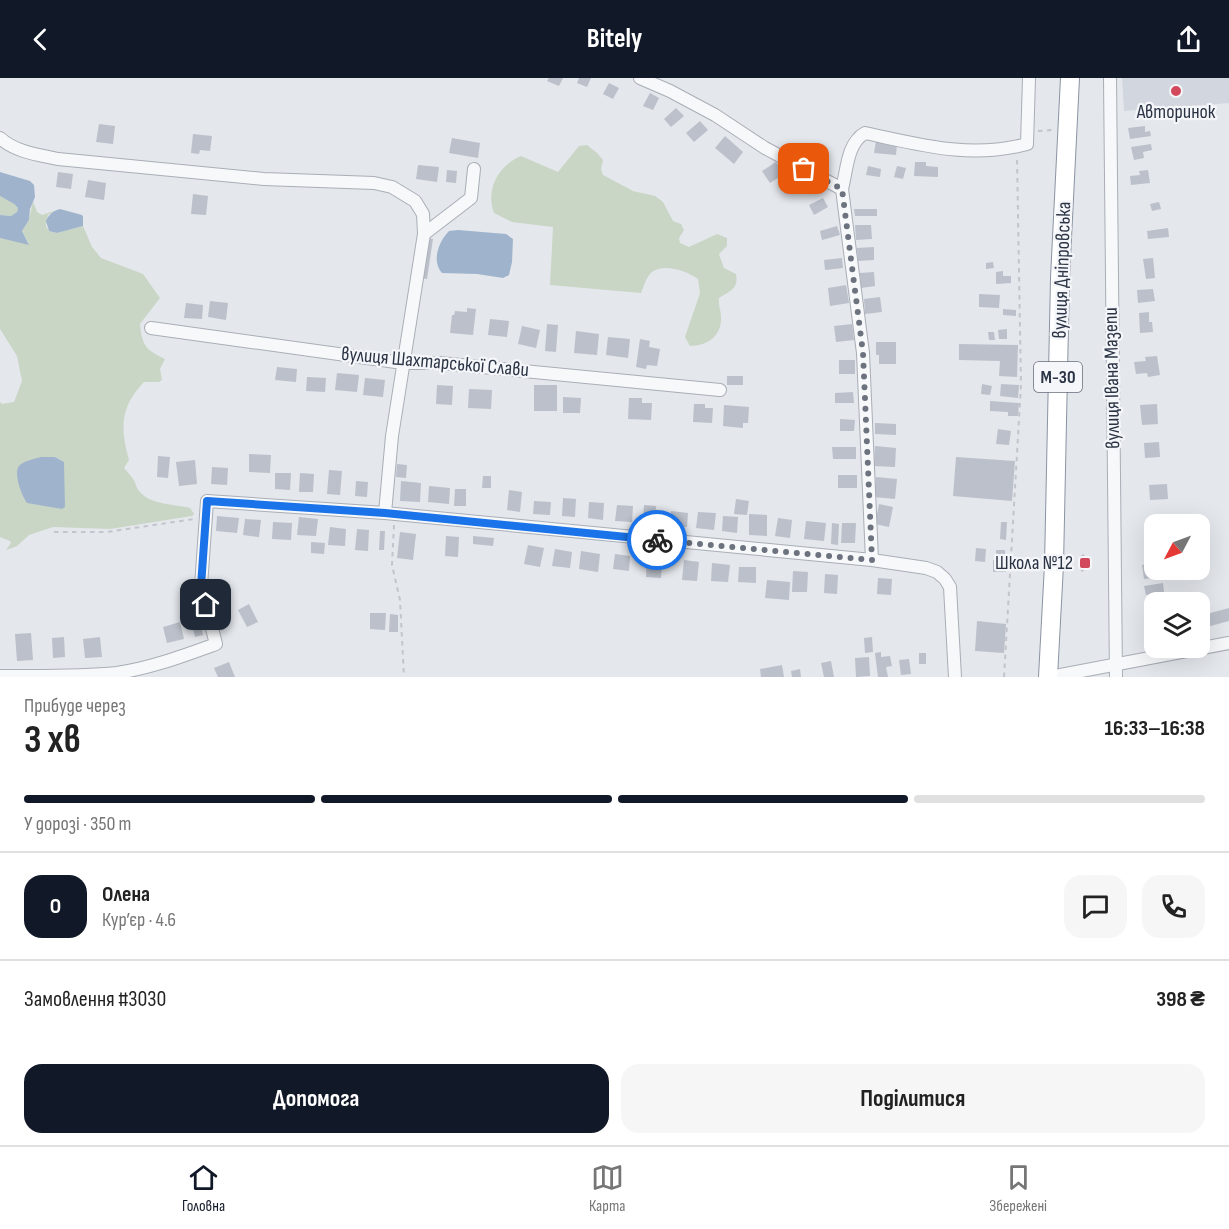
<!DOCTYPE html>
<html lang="uk">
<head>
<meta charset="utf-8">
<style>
	:root { --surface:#fff; --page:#f6f6f6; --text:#222; --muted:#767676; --line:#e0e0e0; --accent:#111827 }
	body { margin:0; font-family:"Sofia Sans Condensed",sans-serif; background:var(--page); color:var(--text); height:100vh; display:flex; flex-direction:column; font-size:22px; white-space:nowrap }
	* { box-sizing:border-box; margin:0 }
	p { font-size:20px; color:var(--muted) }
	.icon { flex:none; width:33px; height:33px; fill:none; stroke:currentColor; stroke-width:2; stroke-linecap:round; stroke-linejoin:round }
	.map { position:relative; height:599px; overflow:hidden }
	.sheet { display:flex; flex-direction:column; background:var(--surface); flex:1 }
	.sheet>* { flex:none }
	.needle { width:39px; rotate:229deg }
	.buttons { position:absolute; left:1144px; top:436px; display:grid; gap:12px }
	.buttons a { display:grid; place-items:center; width:66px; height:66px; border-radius:12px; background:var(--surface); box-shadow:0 6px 24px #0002; font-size:30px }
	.pin { position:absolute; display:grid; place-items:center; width:51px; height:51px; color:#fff; margin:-26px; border-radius:12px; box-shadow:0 3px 9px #0006 }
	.courier { position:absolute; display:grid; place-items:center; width:60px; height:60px; margin:-30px; border:4px solid #1a73e8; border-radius:50%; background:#fff; color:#222; box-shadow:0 2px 8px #0007 }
	.head em { font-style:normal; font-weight:700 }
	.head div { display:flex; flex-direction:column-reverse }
	.head { display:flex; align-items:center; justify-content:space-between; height:102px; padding:0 24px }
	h1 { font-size:39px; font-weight:700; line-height:45px }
	.bar { display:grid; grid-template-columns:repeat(4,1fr); gap:9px 6px; align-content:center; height:72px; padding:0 24px }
	.bar i { height:8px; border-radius:4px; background:var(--line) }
	.bar .active { background:var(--accent) }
	.bar p { grid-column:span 4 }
	.line { display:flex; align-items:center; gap:15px; padding:0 24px; border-top:2px solid var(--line) }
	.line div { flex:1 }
	.round { display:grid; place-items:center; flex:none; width:63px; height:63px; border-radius:18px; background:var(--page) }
	.cta { display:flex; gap:12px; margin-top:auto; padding:12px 24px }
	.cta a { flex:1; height:69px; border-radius:18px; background:var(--accent); color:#fff; font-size:24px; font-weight:700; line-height:69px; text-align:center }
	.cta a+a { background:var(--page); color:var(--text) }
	header { display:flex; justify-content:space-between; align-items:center; height:78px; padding:0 24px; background:var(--accent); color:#fff; font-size:27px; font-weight:700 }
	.tab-bar { display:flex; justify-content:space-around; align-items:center; height:84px; border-top:2px solid var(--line); background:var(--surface); font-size:16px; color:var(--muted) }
	.tab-bar a { display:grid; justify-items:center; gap:3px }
	.tab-bar .active { color:var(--accent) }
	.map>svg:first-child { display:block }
	.built { fill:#d2d6de }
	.green { fill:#c9d6c5; fill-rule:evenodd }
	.water { fill:#9fb4cc }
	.building { fill:#bbc0ca }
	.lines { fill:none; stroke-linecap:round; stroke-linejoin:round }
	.minor-casing { stroke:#a9aeb7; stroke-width:14 }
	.highway-casing { stroke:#8b94a3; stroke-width:20 }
	.path { stroke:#c2c5cb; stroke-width:2; stroke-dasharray:4.5 4.5; stroke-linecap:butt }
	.minor { stroke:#f7f8fa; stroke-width:12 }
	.highway { stroke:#fff; stroke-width:18 }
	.done { stroke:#6c737f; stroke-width:6; stroke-dasharray:0 10.8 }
	.route { stroke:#1a73e8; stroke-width:8 }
	.poi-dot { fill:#d1495b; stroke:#f4f6f9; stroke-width:2 }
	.labels { text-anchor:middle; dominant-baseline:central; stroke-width:4.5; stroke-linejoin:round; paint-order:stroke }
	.shield { fill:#f4f6f9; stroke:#676e7b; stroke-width:1.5 }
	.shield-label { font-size:18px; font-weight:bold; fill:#2b3445 }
	.poi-label { font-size:20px; fill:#2b3445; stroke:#f4f6f9 }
	.street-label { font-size:20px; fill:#2b3445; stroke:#f4f6f9 }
</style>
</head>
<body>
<header><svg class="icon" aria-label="back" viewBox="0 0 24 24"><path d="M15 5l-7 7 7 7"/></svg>Bitely<svg class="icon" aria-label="share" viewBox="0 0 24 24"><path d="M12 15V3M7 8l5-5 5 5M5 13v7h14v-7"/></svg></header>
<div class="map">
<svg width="1229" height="599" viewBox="0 0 1229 599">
	<rect width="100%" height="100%" fill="#e4e7ec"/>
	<path class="built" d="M1122 0H1229V25L1124 33Z"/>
	<path class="green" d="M587 67 597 75 603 82 601 91 603 97 633 113 655 118 663 124 673 143 681 146 684 152 679 160 680 165 689 169 717 156 727 160V168L719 176 724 190 736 196C739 211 730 213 719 220 718 227 721 232 721 239 722 258 707 268 690 268L685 259 700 215 698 201C687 193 664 185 652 194 646 199 644 208 641 215L550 207 553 149 512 144 494 135C485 111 499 87 521 78L558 94 579 68Z
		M0 118 14 126 18 130 17 134 11 138 0 137Z
		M33 123 37 134 42 137 54 133 48 137 46 148 49 153 57 155 83 148 92 169 101 180 143 196 160 220 140 246C142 268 146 272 165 281L160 291 162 302 159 304H144C120 329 120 350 129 382L124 390C127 394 131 397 133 401 136 405 136 410 140 414 151 427 175 426 190 430L194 436 192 438 110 451 53 449 29 457 17 468 6 472 11 465 10 463 0 459V324L2 326 14 324 22 303 17 278 0 251V160L29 166 22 153 29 142ZM55 379 64 384 62 431C26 419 25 439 17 392Z"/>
	<path class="water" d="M0 94 30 103 34 107 35 119 30 131 29 142 22 153 29 167 0 160V137L11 138 17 134 18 130 14 126 0 118Z
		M60 131 82 137 83 139V148L57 155 49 153 46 143C49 136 53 133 60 131Z
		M458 152 506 156 513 161 512 184 509 197 503 200 477 196 442 195C431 183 439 163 449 153Z
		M41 379H55L64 384 65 429 62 431 27 425C22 419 13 395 19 388 23 383 34 381 41 379Z"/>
	<path class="building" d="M549 0H563L559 8 547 3Z
		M579 0H591L587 9 577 5Z
		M609 5 619 10 613 21 603 16Z
		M650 15 659 20 653 32 643 28Z
		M676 30 684 38 671 49 664 41Z
		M700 43 708 52 694 64 686 55Z
		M99 46 115 48 113 66 96 64Z
		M1145 48V54L1150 53 1151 58 1130 61 1128 50Z
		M193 56 212 58 210 73 200 72 199 76 191 75Z
		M725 58 743 74 734 86 715 70Z
		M452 60 480 65 478 80 449 75Z
		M876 63 897 66 896 77 874 75Z
		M1151 66 1152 72 1143 74 1144 80 1134 82 1131 69Z
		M776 84 784 96 770 105 762 93Z
		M915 84H926V88L938 89V99L914 98Z
		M418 87 439 89 437 104 416 101Z
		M868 88 881 91 880 99 866 97Z
		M897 88 906 90 903 101 894 99Z
		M447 92 457 93 456 105 446 104Z
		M1148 92 1150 105 1131 107 1130 98 1140 97 1139 93Z
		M58 94 73 96 71 111 56 109Z
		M800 96 807 108 794 116 786 104Z
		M88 102 106 105 104 122 85 119Z
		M193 116 208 118 206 137 191 136Z
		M823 120 828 129 814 137 809 127Z
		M1159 124 1161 131 1152 133 1150 126Z
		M854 131H877V138H855Z
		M855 147H871L872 161 856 162Z
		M837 148 840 157 822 162 820 153Z
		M1168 150 1169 159 1148 161 1147 153Z
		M426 160 433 161 427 201 420 200Z
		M874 169V182L858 183 857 170Z
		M842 180 843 190 825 192 824 182Z
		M1153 180 1155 200 1146 201 1143 181Z
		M993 184 994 190 986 191V185Z
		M1003 193V198H1011V205L996 206V194Z
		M874 194 875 208 861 210 860 195Z
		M846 207 849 225 830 228 828 210Z
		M1153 211 1155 223 1138 225 1137 212Z
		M979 216 1000 217 999 230 979 229Z
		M880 219 882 234 865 236 864 221Z
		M210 223 228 225 226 242 208 239Z
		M186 225 203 227 202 241 184 240Z
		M467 230 476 231 473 257 450 255 452 237H454L455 233 467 234Z
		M1003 231 1016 232V238L1003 237Z
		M1149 234V244H1152L1153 254 1140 255 1139 235Z
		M490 241 509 243 507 259 488 257Z
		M547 246 558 247 556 274 545 273Z
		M852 246 854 262 836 264 834 248Z
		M522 248 540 252 536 270 518 266Z
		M1007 251V261H999L998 252Z
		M576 253 599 256 597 277 574 275Z
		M988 254H994L995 262H989Z
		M608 259 630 261 628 280 606 277Z
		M640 261 650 263 649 269 660 271 657 288 647 287 646 291 636 289Z
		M876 264H896V286H879V277H876Z
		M959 266 1018 267 1017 299 999 298 1000 283 959 282Z
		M1157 278 1160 297 1148 299 1147 295 1136 296 1134 284 1146 283 1145 279Z
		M839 282H855V296H839Z
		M277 289 297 291 296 304 275 302Z
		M337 295 359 297 357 314 335 312Z
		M727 298H743V307H727Z
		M307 299 326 300 325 314 306 313Z
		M365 300 385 302 383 319 363 317Z
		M982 306 992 308 990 317 981 316Z
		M1001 306 1019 307 1018 320 1000 318Z
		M437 307 453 308 452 327 436 326Z
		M534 307H557V333H534Z
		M469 311 492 312 491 331 468 330Z
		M853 314 854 325H835V315Z
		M563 319 581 320 580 335H563Z
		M629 320H642V325H652L651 342 628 341Z
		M990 323 1019 325 1018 338H1008V334L990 333Z
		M694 326H705V330H713L712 345 693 344Z
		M1157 326 1158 346 1142 347 1140 327Z
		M724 327 749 329 748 345H743V350L723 348Z
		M840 341 855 342 854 353H840Z
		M875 345 896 346V357L875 356Z
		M998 351 1011 353 1009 367 996 366Z
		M1159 364 1160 379 1145 380 1144 365Z
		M875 368 896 370 895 389 874 388Z
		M832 369H856V381H833Z
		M249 376 271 377 270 395 249 394Z
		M158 378 170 379 168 400 157 399Z
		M956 379 1015 383 1012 423 953 418Z
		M195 382 197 406 179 408 176 384Z
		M397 386 407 387 406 400 396 399Z
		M212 389 228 390 227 407 211 406Z
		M329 392 342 393 340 417 327 416Z
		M275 395H291L290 412 275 411Z
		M300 395 314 396 313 414H299Z
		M838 397H857V410H838Z
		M483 398H491V410H482Z
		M876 399 897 401 895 421 874 419Z
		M356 403 368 404 367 419 355 418Z
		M401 403 421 405 420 424 400 423Z
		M1167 406 1168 421 1150 422 1149 407Z
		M429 408 450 410 449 426 428 424Z
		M455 411H466V428H454Z
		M509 412 522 414 520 434 507 432Z
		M563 420 576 421 575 439 562 438Z
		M736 421 749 423 747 437 734 436Z
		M534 423 551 424 550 437 533 436Z
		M589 424 604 425 603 442 588 440Z
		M879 426 893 429 889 449 875 446Z
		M617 427 633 428 632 444 615 443Z
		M644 427 656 428 655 446 643 445Z
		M671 433 688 435 687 449 669 448Z
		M698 434 716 435 714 452 696 450Z
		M749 436 767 437V458L749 457Z
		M1166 437 1168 447H1159L1158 438Z
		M217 438 239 440 237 455 216 453Z
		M723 438 738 439 737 455 722 453Z
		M299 439 318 441 316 458 297 457Z
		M778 440 792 442 790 460 775 458Z
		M245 441 261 442 259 459 243 457Z
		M806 443 826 445 824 463 804 461Z
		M273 444 292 445 291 462 272 461Z
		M1001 444H1007L1006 462 1000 461Z
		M832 445 839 446 838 467 831 466Z
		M842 445H856L855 465H841Z
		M330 449 346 451 345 468 328 467Z
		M357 451 369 452 368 473 355 472Z
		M380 453H385L384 472H379Z
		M400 454 416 456 413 482 397 480Z
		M446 458 459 459 458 479 445 478Z
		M473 458 494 460 493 468 473 466Z
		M311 464 325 465 324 476 311 475Z
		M528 467 544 470 540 489 524 486Z
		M976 470 986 471 985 484 975 483Z
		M555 471 572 474 570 490 552 488Z
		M996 472H1005L1006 494H993V482H996Z
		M581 473 600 476 598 494 579 491Z
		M615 476 630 478 629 493 613 491Z
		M1083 476 1092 486 1082 494 1078 489 1083 485 1079 480Z
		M647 479 658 480V486H662L661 500 646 499Z
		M684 482 699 484 697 503 682 502Z
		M712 485 730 487 728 504 711 503Z
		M1155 485V492H1164L1165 498 1144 501 1142 487Z
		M739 489H756V505L738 504Z
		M793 493 808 494 807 514H792Z
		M825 496 838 497 837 516 824 515Z
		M878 500 892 501 891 517 877 516Z
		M767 502 790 504 789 522 765 520Z
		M1163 505 1164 514 1146 517 1144 508Z
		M1170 518 1171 525H1154L1153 521Z
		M249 526 258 544 247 549 238 532Z
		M1229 530V543L1207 549 1203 537Z
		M370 535H386L385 552 370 551Z
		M390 536 398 537V554H389Z
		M198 537 203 557 195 559 190 539Z
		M977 543 1006 546 1004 575 975 573Z
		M180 544 184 561 167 565 163 549Z
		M1155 546V567H1152L1149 547Z
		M31 555 33 582 17 583 15 556Z
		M64 559 65 579 53 580 52 560Z
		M100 559 102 579 85 580 83 561Z
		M872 559 873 574 865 575 864 560Z
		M881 574V579L890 578 892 588 886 589 888 599H878L875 575Z
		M919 575H926V586H919Z
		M869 579 870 598 856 599 855 580Z
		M909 581 911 596 901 597 899 582Z
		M831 583 834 599H824L821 585Z
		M229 584 235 599H218L214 590Z
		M782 587 784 599H761L760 591Z
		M800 591 801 599H792L791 593Z"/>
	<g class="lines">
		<defs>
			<path id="minor" d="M640 0 670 13 715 37 765 70 842 111 863 275 872 482
				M1110 0 1116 599
				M0 60C15 74 39 77 58 81L264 101 374 105 392 109 415 123 423 136 424 156 392 358 385 435
				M842 111C847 92 847 65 865 55 922 67 969 81 1027 66L1029 0
				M424 156 471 120 474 91
				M151 250 403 285H440L720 312
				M0 598C39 598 78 599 117 595 151 590 183 578 216 566L201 508 207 423 385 435 872 482 926 490 937 494 945 501 950 509 955 599
				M1050 599 1229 565"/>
			<path id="highway" d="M1048 599 1054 487 1060 200 1070 0"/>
		</defs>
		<use href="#minor" class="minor-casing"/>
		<use href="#highway" class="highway-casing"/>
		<path class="path" d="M1038 53 1053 52
			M394 447 392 487 400 522 404 599
			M54 454H107L194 441
			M1004 599 1021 307 1017 80"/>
		<use href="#minor" class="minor"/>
		<use href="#highway" class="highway"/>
	</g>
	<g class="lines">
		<path class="done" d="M657 462 872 482 863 275 842 111 804 91"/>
		<path class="route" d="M206 527 201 508 207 423 385 435 657 462"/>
	</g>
	<g class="poi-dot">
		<circle cx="1176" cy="13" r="6"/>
		<rect x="1079" y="479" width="12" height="12" rx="3"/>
	</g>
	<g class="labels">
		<rect class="shield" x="1034" y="284" width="48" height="30" rx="4.5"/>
		<g class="shield-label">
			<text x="1058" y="299">М-30</text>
		</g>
		<g class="poi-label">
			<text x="1176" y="34">Авторинок</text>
			<text x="1073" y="485" text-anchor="end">Школа №12</text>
		</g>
		<g class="street-label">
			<text transform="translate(1062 192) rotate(-88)">вулиця Дніпровська</text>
			<text transform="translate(435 284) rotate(5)">вулиця Шахтарської Слави</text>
			<text transform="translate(1112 300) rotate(-91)">вулиця Івана Мазепи</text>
		</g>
	</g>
</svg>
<div class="buttons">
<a><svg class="needle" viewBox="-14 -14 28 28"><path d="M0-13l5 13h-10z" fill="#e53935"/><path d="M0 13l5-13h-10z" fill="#767676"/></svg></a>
<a><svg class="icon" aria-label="layers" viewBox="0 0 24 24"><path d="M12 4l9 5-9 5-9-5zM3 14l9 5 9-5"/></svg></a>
</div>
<div class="pin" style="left:804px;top:91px;background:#ea580c"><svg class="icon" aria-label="bag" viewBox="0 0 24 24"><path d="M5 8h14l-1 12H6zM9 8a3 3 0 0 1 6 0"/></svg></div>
<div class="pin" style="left:206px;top:527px;background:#1f2937"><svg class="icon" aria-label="home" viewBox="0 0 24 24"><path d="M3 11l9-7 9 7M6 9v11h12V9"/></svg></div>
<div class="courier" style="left:657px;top:462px"><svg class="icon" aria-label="bike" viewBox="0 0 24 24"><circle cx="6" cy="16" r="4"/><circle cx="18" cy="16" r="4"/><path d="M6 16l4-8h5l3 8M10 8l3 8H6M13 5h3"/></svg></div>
</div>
<section class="sheet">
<div class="head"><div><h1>3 хв</h1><p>Прибуде через</p></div><em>16:33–16:38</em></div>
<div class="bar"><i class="active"></i><i class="active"></i><i class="active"></i><i></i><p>У дорозі · 350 m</p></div>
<div class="line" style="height:108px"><b class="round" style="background:var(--accent);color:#fff">О</b><div><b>Олена</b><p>Кур’єр · 4.6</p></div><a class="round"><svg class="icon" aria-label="chat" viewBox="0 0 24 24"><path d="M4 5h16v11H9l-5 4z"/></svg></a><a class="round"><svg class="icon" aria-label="phone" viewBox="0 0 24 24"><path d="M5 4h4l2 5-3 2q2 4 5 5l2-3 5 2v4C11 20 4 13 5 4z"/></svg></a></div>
<div class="line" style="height:78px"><div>Замовлення #3030</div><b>398 ₴</b></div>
<div class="cta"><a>Допомога</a><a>Поділитися</a></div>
</section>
<nav class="tab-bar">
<a class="active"><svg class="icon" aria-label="home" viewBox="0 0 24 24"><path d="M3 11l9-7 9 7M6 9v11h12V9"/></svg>Головна</a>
<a><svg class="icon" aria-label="map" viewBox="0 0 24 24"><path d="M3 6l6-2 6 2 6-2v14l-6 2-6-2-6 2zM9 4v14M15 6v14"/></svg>Карта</a>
<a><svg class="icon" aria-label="saved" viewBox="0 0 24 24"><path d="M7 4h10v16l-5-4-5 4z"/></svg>Збережені</a>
</nav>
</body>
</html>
